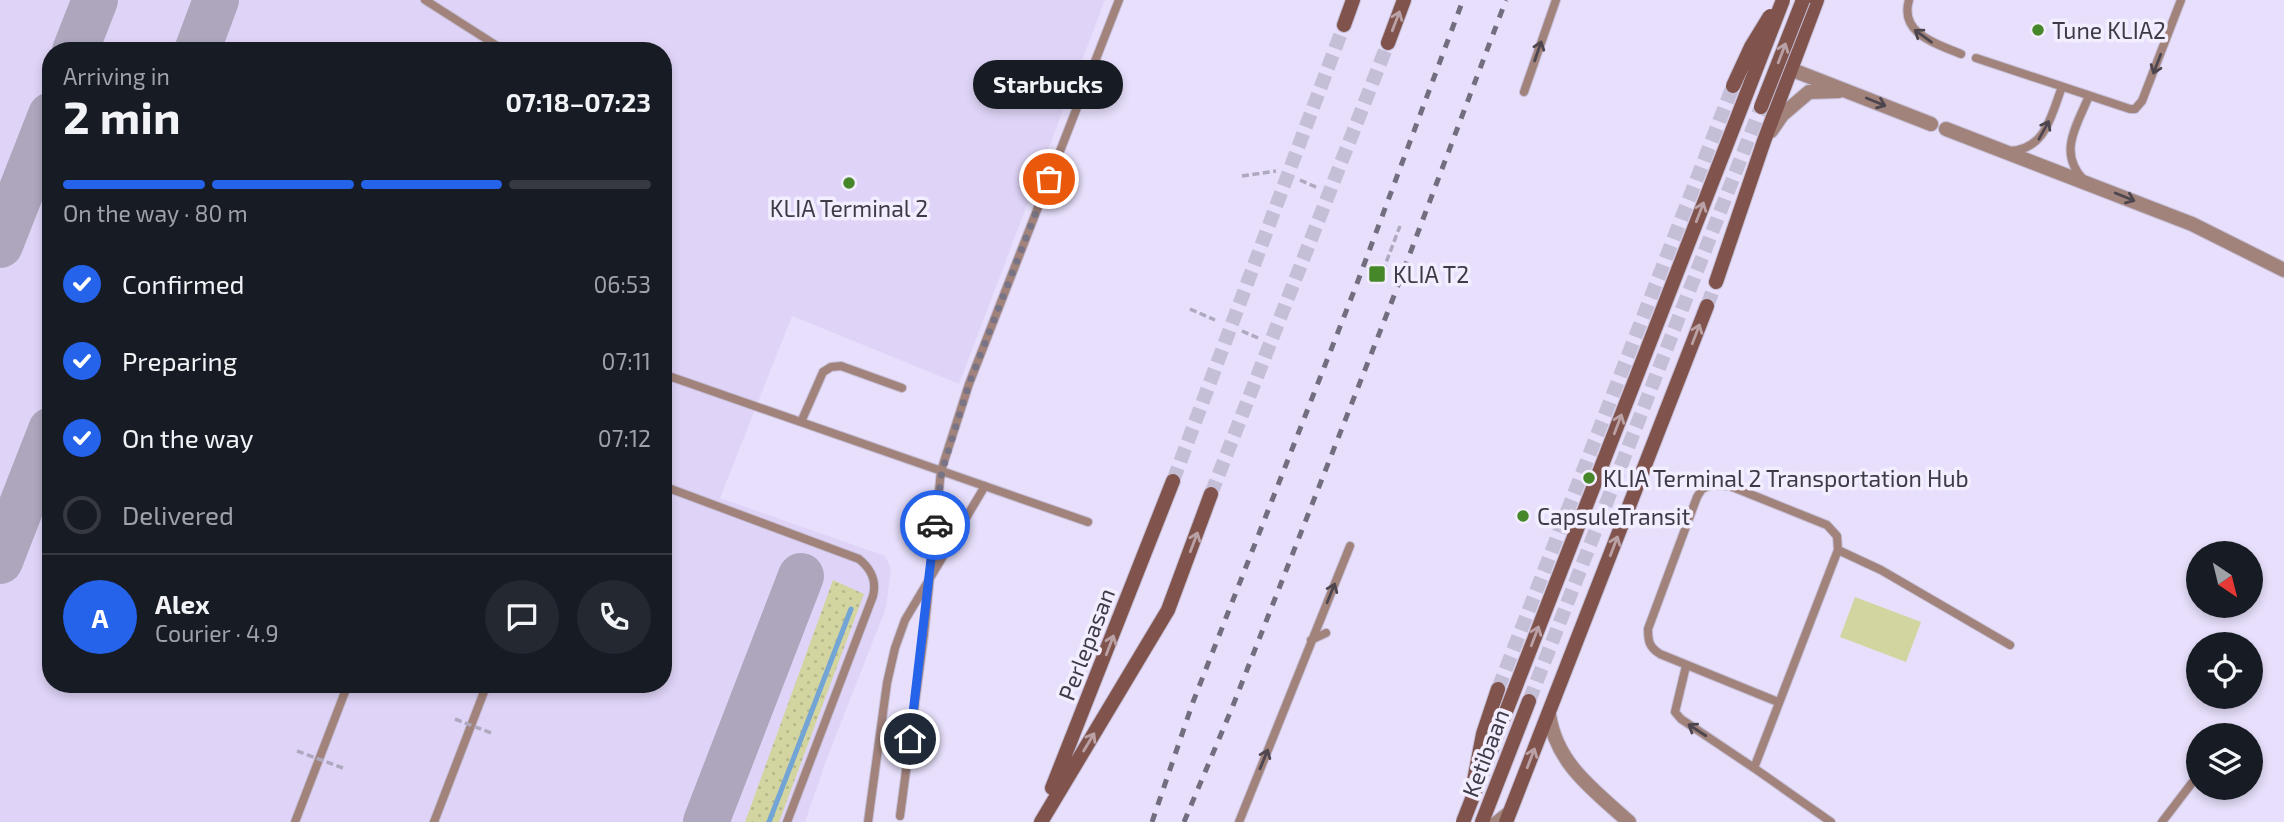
<!DOCTYPE html>
<html lang="en">
<head>
<meta charset="utf-8">
<style>
	:root { --surface:#171b24; --page:#242831; --text:#f1f3f6; --muted:#9ea1a6; --line:#363941; --accent:#2563eb }
	body { margin:0; font-family:"Exo 2",sans-serif; background:var(--page); color:var(--text); height:100vh; display:flex; flex-direction:column; font-size:26px; white-space:nowrap }
	* { box-sizing:border-box; margin:0 }
	p { font-size:23px; color:var(--muted) }
	.icon { flex:none; width:38px; height:38px; fill:none; stroke:currentColor; stroke-width:2; stroke-linecap:round; stroke-linejoin:round }
	.map { position:relative; flex:1; overflow:hidden }
	.panel { position:absolute; left:42px; top:42px; width:630px; height:651px; display:flex; flex-direction:column; background:var(--surface); border-radius:28px; box-shadow:0 4px 10px #0003 }
	.panel>* { flex:none }
	.needle { width:46px; rotate:145deg }
	.tools { position:absolute; left:2186px; top:541px; display:grid; gap:14px }
	.tools a { display:grid; place-items:center; width:77px; height:77px; border-radius:50%; background:var(--surface); box-shadow:0 4px 10px #0003; font-size:35px }
	.pin { position:absolute; display:grid; place-items:center; width:60px; height:60px; color:#fff; margin:-30px; border:4px solid #fff; border-radius:50%; box-shadow:0 2px 7px #0007 }
	.courier { position:absolute; display:grid; place-items:center; width:70px; height:70px; margin:-35px; border:5px solid #2563eb; border-radius:50%; background:#fff; color:#222; box-shadow:0 2px 9px #0007 }
	.bubble { position:absolute; height:49px; border-radius:24px; background:var(--surface); box-shadow:0 4px 10px #0003; font-size:23px; font-weight:700; line-height:49px; text-align:center }
	.overview em { font-style:normal; font-weight:700 }
	.overview div { display:flex; flex-direction:column-reverse }
	.overview { display:flex; align-items:center; justify-content:space-between; height:119px; padding:0 21px }
	h1 { font-size:46px; font-weight:700; line-height:52px }
	.bar { display:grid; grid-template-columns:repeat(4,1fr); gap:10px 7px; align-content:center; height:84px; padding:0 21px }
	.bar i { height:9px; border-radius:5px; background:var(--line) }
	.bar .current { background:var(--accent) }
	.bar p { grid-column:span 4 }
	.line { display:flex; align-items:center; gap:18px; padding:0 21px; border-top:2px solid var(--line) }
	.line div { flex:1 }
	.round { display:grid; place-items:center; flex:none; width:74px; height:74px; border-radius:37px; background:var(--page) }
	ol { padding:0 21px; list-style:none }
	li { display:flex; align-items:center; gap:21px; height:77px }
	li p { margin-inline-start:auto }
	li .icon { padding:7px; border-radius:50%; background:var(--accent); color:#fff; stroke-width:4 }
	li:last-child { color:var(--muted) }
	li i { width:38px; height:38px; border:4px solid var(--line); border-radius:50% }
	.map>svg:first-child { display:block }
	.built { fill:#dfd4f7; fill-rule:evenodd }
	.grass { fill:url(#grass-dots) }
	.park { fill:#d2d5a0 }
	.lines { fill:none; stroke-linecap:round; stroke-linejoin:round }
	.stream { stroke:#72a4d5; stroke-width:5 }
	.taxiway { stroke:#ada6bd; stroke-width:46 }
	.secondary-tunnel { stroke:#c5bed7; stroke-width:14; stroke-dasharray:14 7; stroke-linecap:butt }
	.service-casing { stroke:#c5bed7; stroke-width:10 }
	.minor-casing { stroke:#c5bed7; stroke-width:16 }
	.secondary-casing { stroke:#c5bed7; stroke-width:16 }
	.path { stroke:#afa9bf; stroke-width:3.5; stroke-dasharray:7 3.5; stroke-linecap:butt }
	.service { stroke:#a2837c; stroke-width:8 }
	.minor { stroke:#a2837c; stroke-width:14 }
	.secondary { stroke:#80544c; stroke-width:14 }
	.rail { stroke:#736e7f; stroke-width:5; stroke-dasharray:9 9; stroke-linecap:butt }
	.secondary-bridge-casing { stroke:#c5bed7; stroke-width:16; stroke-linecap:butt }
	.path-bridge { stroke:#afa9bf; stroke-width:3.5; stroke-dasharray:7 3.5; stroke-linecap:butt }
	.secondary-bridge { stroke:#80544c; stroke-width:14 }
	.oneway { stroke:#baa1a6 }
	.oneway2 { stroke:#4d464e }
	.done { stroke:#797485; stroke-width:7; stroke-dasharray:0 12.6 }
	.route { stroke:#2563eb; stroke-width:9 }
	.poi-dot { fill:#468729; stroke:#f3eeff; stroke-width:2.5 }
	.labels { text-anchor:middle; dominant-baseline:central; stroke-width:7; stroke-linejoin:round; paint-order:stroke }
	.poi-label { font-size:23px; fill:#3e3b46; stroke:#f3eeff; text-anchor:start }
	.street-label { font-size:23px; fill:#3e3b46; stroke:#f3eeff }
</style>
</head>
<body>
<div class="map">
<svg width="2284" height="822" viewBox="0 0 2284 822">
	<defs>
		<pattern id="grass-dots" width="8" height="8" patternUnits="userSpaceOnUse" patternTransform="scale(1.75)"><rect width="8" height="8" fill="#d2d5a0"/><path d="M2 2h.1M6 6h.1" fill="none" stroke="#b5b88b" stroke-width="1.8" stroke-linecap="round"/></pattern>
	</defs>
	<rect width="100%" height="100%" fill="#e7dffb"/>
	<path class="built" d="M0 0H1105L959 384 792 316 720 498 885 556 891 568 886 608 827 758 805 822H0ZM51 51H663V684H51Z"/>
	<path class="grass" d="M833 580 864 594 779 822H745Z"/>
	<path class="park" d="M1855 597 1921 622 1906 662 1840 637Z"/>
	<g class="lines">
		<path class="stream" d="M769 822 851 609"/>
		<path class="taxiway" d="M75 51 95 0
			M197 51 216 0
			M0 245 51 115
			M0 561 51 430
			M706 822 801 576"/>
		<path class="secondary-tunnel" d="M1707 306 1716 282
			M1173 481 1344 25
			M1211 494 1388 43
			M1498 689 1733 86
			M1529 701 1761 107"/>
		<defs>
			<path id="service" d="M425 0 505 51
				M1909 0C1899 34 1937 44 1961 54
				M1976 58 2130 109H2135L2142 101 2181 0
				M1524 92 1556 0
				M2009 151C2046 150 2051 115 2062 87
				M2084 180C2057 153 2077 125 2089 96
				M663 374 1088 522
				M801 422 823 372 831 367 841 366 902 388
				M663 486 859 559C871 569 877 580 873 596L787 822
				M1311 640 1326 633
				M1686 666 1675 712 1681 719 1754 768
				M1778 702 1660 654C1649 647 1648 641 1648 629L1697 497 1702 489 1711 485 1730 486 1827 525 1837 536 1838 550
				M900 816 924 635 941 471 969 384 1119 0
				M295 822 348 684
				M434 822 487 684
				M868 822 887 683 895 648 905 620 985 486
				M1239 822 1350 546
				M1493 822 1507 811
				M1831 822 1754 768 1838 550 1881 570 2010 645
				M2162 822 2198 775"/>
			<path id="minor" d="M1790 69 1931 124
				M1946 129 2192 224 2284 270
				M1771 131 1782 115 1809 92 1839 91
				M1549 714C1556 764 1594 790 1629 822"/>
			<path id="secondary" d="M1344 25 1353 0
				M1388 43 1404 0
				M1716 282 1764 141 1817 0
				M1473 786 1483 734 1498 689
				M1052 788 1173 481
				M1041 822 1168 610 1211 494
				M1482 822 1529 701
				M1506 822 1707 306"/>
		</defs>
		<use href="#service" class="service-casing"/>
		<use href="#minor" class="minor-casing"/>
		<use href="#secondary" class="secondary-casing"/>
		<path class="path" d="M1242 176 1276 171
			M1300 180 1318 188
			M1379 281 1400 226
			M1190 309 1215 320
			M1242 331 1258 338"/>
		<use href="#service" class="service"/>
		<use href="#minor" class="minor"/>
		<use href="#secondary" class="secondary"/>
		<path class="rail" d="M1152 822 1193 702 1356 286 1463 0
			M1184 822 1232 708 1392 301 1506 0"/>
		<defs>
			<path id="secondary-bridge" d="M1733 86 1751 47 1770 16
				M1761 107 1803 0
				M1463 822 1783 0"/>
		</defs>
		<use href="#secondary-bridge" class="secondary-bridge-casing"/>
		<path class="path-bridge" d="M455 719 494 734
			M297 751 343 768"/>
		<use href="#secondary-bridge" class="secondary-bridge"/>
	</g>
	<defs><path id="oneway-shaft" d="M-6 0H5M1.5-3L5.5 0L1.5 3" fill="none" stroke-width="1.6" stroke-linecap="round" stroke-linejoin="round" transform="scale(1.75)"/></defs>
	<g class="oneway">
		<use href="#oneway-shaft" transform="translate(1396 21) rotate(-69)"/>
		<use href="#oneway-shaft" transform="translate(1782 53) rotate(-69)"/>
		<use href="#oneway-shaft" transform="translate(1700 212) rotate(-69)"/>
		<use href="#oneway-shaft" transform="translate(1696 334) rotate(-69)"/>
		<use href="#oneway-shaft" transform="translate(1618 424) rotate(-69)"/>
		<use href="#oneway-shaft" transform="translate(1194 542) rotate(-69)"/>
		<use href="#oneway-shaft" transform="translate(1614 546) rotate(-69)"/>
		<use href="#oneway-shaft" transform="translate(1535 636) rotate(-69)"/>
		<use href="#oneway-shaft" transform="translate(1110 645) rotate(-69)"/>
		<use href="#oneway-shaft" transform="translate(1089 742) rotate(-59)"/>
		<use href="#oneway-shaft" transform="translate(1531 758) rotate(-69)"/>
	</g>
	<g class="oneway2">
		<use href="#oneway-shaft" transform="translate(1923 36) rotate(-144)"/>
		<use href="#oneway-shaft" transform="translate(1538 51) rotate(-71)"/>
		<use href="#oneway-shaft" transform="translate(2157 64) rotate(111)"/>
		<use href="#oneway-shaft" transform="translate(1876 102) rotate(22)"/>
		<use href="#oneway-shaft" transform="translate(2044 130) rotate(-61)"/>
		<use href="#oneway-shaft" transform="translate(2125 197) rotate(22)"/>
		<use href="#oneway-shaft" transform="translate(1331 593) rotate(-68)"/>
		<use href="#oneway-shaft" transform="translate(1697 730) rotate(-147)"/>
		<use href="#oneway-shaft" transform="translate(1264 759) rotate(-68)"/>
	</g>
	<g class="lines">
		<path class="done" d="M935 525 942 471 969 384 1049 179"/>
		<path class="route" d="M910 739 935 525"/>
	</g>
	<g class="poi-dot">
		<circle cx="2038" cy="30" r="7"/>
		<circle cx="849" cy="183" r="7"/>
		<rect x="1368" y="265" width="18" height="18" rx="3.5"/>
		<circle cx="1589" cy="478" r="7"/>
		<circle cx="1523" cy="516" r="7"/>
	</g>
	<g class="labels">
		<g class="poi-label">
			<text x="2052" y="30">Tune KLIA2</text>
			<text x="849" y="208" text-anchor="middle">KLIA Terminal 2</text>
			<text x="1393" y="274">KLIA T2</text>
			<text x="1603" y="478">KLIA Terminal 2 Transportation Hub</text>
			<text x="1537" y="516">CapsuleTransit</text>
		</g>
		<g class="street-label">
			<text transform="translate(1086 644) rotate(-69)">Perlepasan</text>
			<text transform="translate(1485 753) rotate(-69)">Ketibaan</text>
		</g>
	</g>
</svg>
<div class="tools">
<a><svg class="needle" viewBox="-14 -14 28 28"><path d="M0-13l5 13h-10z" fill="#e53935"/><path d="M0 13l5-13h-10z" fill="#9ea1a6"/></svg></a>
<a><svg class="icon" aria-label="locate" viewBox="0 0 24 24"><circle cx="12" cy="12" r="6"/><path d="M12 2v4M12 18v4M2 12h4M18 12h4"/></svg></a>
<a><svg class="icon" aria-label="layers" viewBox="0 0 24 24"><path d="M12 4l9 5-9 5-9-5zM3 14l9 5 9-5"/></svg></a>
</div>
<div class="pin" style="left:1049px;top:179px;background:#ea580c"><svg class="icon" aria-label="bag" viewBox="0 0 24 24"><path d="M5 8h14l-1 12H6zM9 8a3 3 0 0 1 6 0"/></svg></div>
<div class="pin" style="left:910px;top:739px;background:#1f2937"><svg class="icon" aria-label="home" viewBox="0 0 24 24"><path d="M3 11l9-7 9 7M6 9v11h12V9"/></svg></div>
<div class="courier" style="left:935px;top:525px"><svg class="icon" aria-label="car" viewBox="0 0 24 24"><path d="M5 17H2v-5l4-1 3-4h7l3 4 3 1v5h-3M9 17h6M6 11h13"/><circle cx="7" cy="17" r="2"/><circle cx="17" cy="17" r="2"/></svg></div>
<div class="bubble" style="left:973px;top:60px;width:150px">Starbucks</div>
<section class="panel">
<div class="overview"><div><h1>2 min</h1><p>Arriving in</p></div><em>07:18–07:23</em></div>
<div class="bar"><i class="current"></i><i class="current"></i><i class="current"></i><i></i><p>On the way · 80 m</p></div>
<ol>
<li><svg class="icon" aria-label="check" viewBox="0 0 24 24"><path d="M5 12l5 5 9-10"/></svg>Confirmed<p>06:53</p></li>
<li><svg class="icon" aria-label="check" viewBox="0 0 24 24"><path d="M5 12l5 5 9-10"/></svg>Preparing<p>07:11</p></li>
<li><svg class="icon" aria-label="check" viewBox="0 0 24 24"><path d="M5 12l5 5 9-10"/></svg>On the way<p>07:12</p></li>
<li><i></i>Delivered</li>
</ol>
<div class="line" style="height:126px"><b class="round" style="background:var(--accent);color:#fff">A</b><div><b>Alex</b><p>Courier · 4.9</p></div><a class="round"><svg class="icon" aria-label="chat" viewBox="0 0 24 24"><path d="M4 5h16v11H9l-5 4z"/></svg></a><a class="round"><svg class="icon" aria-label="phone" viewBox="0 0 24 24"><path d="M5 4h4l2 5-3 2q2 4 5 5l2-3 5 2v4C11 20 4 13 5 4z"/></svg></a></div>
</section>
</div>
</body>
</html>
